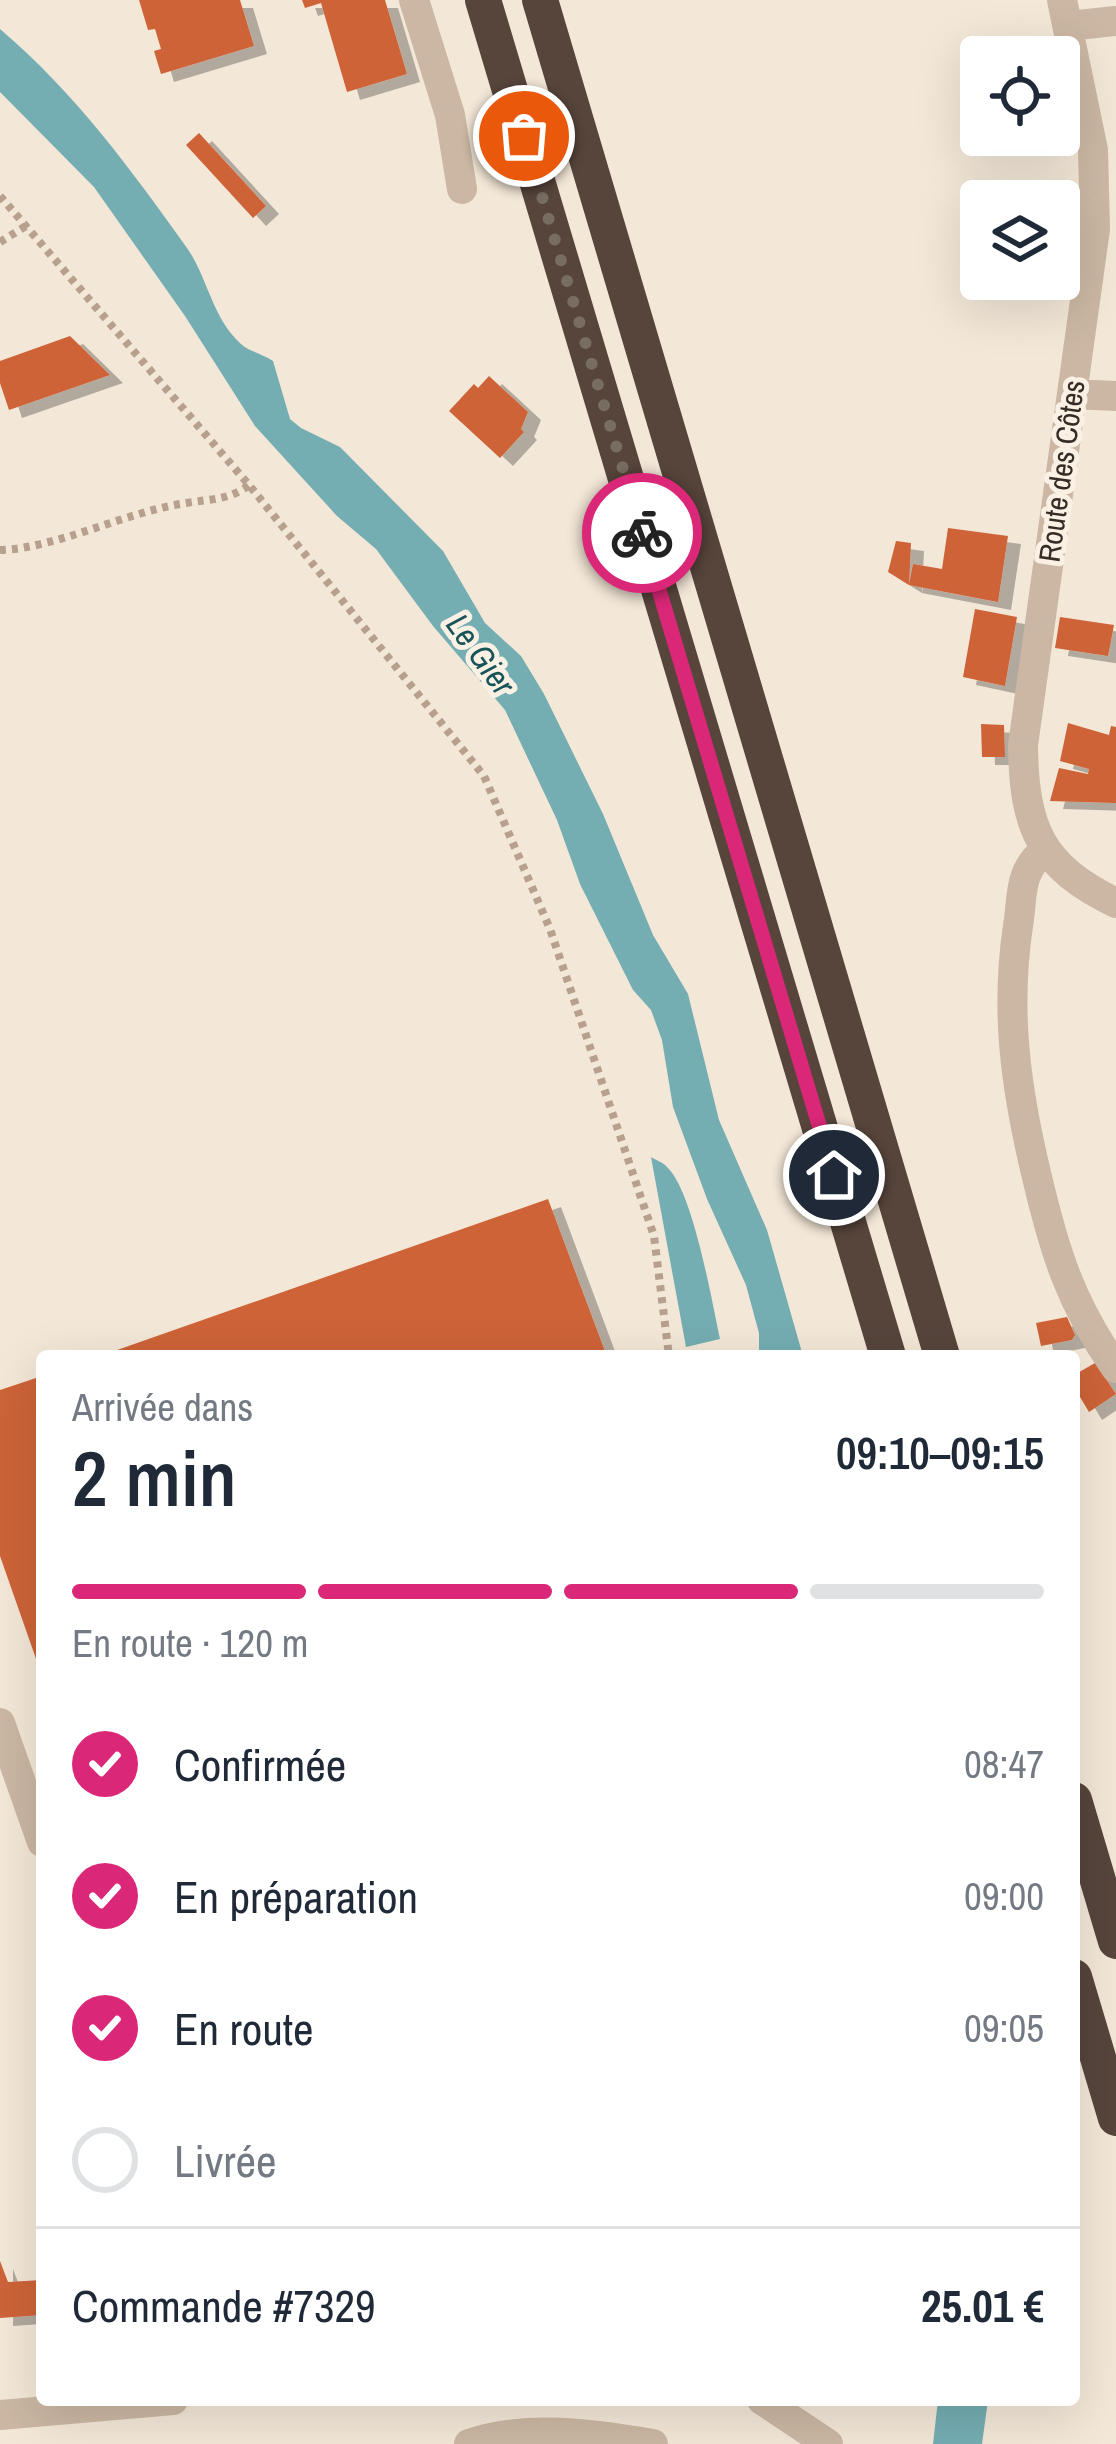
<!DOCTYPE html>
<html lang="fr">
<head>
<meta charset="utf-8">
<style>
	:root { --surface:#fff; --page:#f2f2f3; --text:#1f2937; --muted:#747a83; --line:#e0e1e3; --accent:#db2777 }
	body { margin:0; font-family:"Archivo Narrow",sans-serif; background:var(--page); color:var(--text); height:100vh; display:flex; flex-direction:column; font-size:45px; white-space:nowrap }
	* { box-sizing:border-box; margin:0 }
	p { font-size:39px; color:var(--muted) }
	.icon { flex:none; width:66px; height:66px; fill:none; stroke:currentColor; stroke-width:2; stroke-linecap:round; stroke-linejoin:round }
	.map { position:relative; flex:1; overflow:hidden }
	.drawer { position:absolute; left:36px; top:1350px; width:1044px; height:1056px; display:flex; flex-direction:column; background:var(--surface); border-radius:12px; box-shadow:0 12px 48px #0002 }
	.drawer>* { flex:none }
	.controls { position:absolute; left:960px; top:36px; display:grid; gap:24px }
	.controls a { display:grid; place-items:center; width:120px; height:120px; border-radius:12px; background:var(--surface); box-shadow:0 12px 48px #0002; font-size:60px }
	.pin { position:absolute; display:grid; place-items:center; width:102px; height:102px; color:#fff; margin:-51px; border:6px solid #fff; border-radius:50%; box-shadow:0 3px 12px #0007 }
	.courier { position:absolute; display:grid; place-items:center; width:120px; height:120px; margin:-60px; border:9px solid #db2777; border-radius:50%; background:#fff; color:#222; box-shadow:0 3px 15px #0007 }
	.overview em { font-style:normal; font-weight:600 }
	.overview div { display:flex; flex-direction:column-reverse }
	.overview { display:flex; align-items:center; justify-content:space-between; height:204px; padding:0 36px }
	h1 { font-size:78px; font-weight:600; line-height:90px }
	.bar { display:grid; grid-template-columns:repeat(4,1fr); gap:18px 12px; align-content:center; height:144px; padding:0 36px }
	.bar i { height:15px; border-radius:9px; background:var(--line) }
	.bar .on { background:var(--accent) }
	.bar p { grid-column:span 4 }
	.line { display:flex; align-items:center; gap:30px; padding:0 36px; border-top:3px solid var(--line) }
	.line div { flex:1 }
	ol { padding:0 36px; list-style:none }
	li { display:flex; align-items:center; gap:36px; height:132px }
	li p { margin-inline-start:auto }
	li .icon { padding:12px; border-radius:50%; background:var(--accent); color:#fff; stroke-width:4 }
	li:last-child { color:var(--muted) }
	li i { width:66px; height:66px; border:6px solid var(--line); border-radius:50% }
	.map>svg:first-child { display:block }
	.water { fill:#74adb2 }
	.building { fill:#ce6339; filter:url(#shadow) }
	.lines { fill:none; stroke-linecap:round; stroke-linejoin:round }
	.path { stroke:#b7a08d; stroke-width:8; stroke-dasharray:6 6; stroke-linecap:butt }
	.minor { stroke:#cbb7a3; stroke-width:30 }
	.highway { stroke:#57453c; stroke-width:36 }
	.done { stroke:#786d63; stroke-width:12; stroke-dasharray:0 21.6 }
	.route { stroke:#db2777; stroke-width:15 }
	.labels { text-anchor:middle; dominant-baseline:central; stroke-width:10; stroke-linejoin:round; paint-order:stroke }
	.street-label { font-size:30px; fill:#362b25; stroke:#faf1e4 }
	.water-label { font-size:33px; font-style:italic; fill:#18535a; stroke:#faf1e4 }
</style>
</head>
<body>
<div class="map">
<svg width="1116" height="2444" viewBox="0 0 1116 2444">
	<defs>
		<filter id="shadow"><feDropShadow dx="13" dy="8" stdDeviation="0" flood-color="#0004"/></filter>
	</defs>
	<rect width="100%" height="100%" fill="#f3e7d7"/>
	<path class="water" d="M0 29C75 93 130 168 187 248 208 278 212 318 241 344 250 352 263 354 273 361L290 419 301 428 340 447 443 551 485 623 521 656 544 694 603 814 653 935 688 994 719 1120 767 1230 803 1356H759V1333L746 1285 707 1199 673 1107 662 1040 651 1010 633 990 580 884 557 820 505 710 433 626 376 549 337 516 255 426 185 316 94 187 0 92Z
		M651 1157C656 1160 664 1163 667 1167 693 1191 712 1302 720 1339L686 1347Z
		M938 2400H988L982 2444H933Z"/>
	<path class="building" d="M139 0H240L254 46 161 74 154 51 161 49 155 29 148 30Z
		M302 0H385L407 74 347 92 321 3 305 8Z
		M199 133 266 206 253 218 186 145Z
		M70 336 110 375 9 410 0 383V361Z
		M489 376 528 412 521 429 524 432 500 458 449 411 474 384 478 388Z
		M948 528 1008 536 998 602 914 586 909 585 888 572 896 541 911 543 909 585 913 564 942 569Z
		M975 609 1017 617 1005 686 963 677Z
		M1060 617 1114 625 1108 656 1055 648Z
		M1068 723 1109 735 1111 726 1116 727V803L1050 801 1059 768 1088 774 1089 769 1060 761Z
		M981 724 1004 725 1005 757H982Z
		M548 1199 606 1354 601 1356H100Z
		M1067 1317 1075 1335 1072 1340 1041 1346 1036 1323Z
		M1095 1363 1116 1394 1089 1412 1074 1387V1375Z
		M42 1376V1673H41L0 1556V1390Z
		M0 2261 8 2282 42 2280V2315L0 2318Z"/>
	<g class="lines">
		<path class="path" d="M0 196 249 485 484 776 550 929 654 1236 669 1356
			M0 242 26 226
			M0 550C58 548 125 512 186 503 210 499 230 500 249 485"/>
		<path class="minor" d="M414 0 450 115 462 189
			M1062 0 1093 150 1095 229 1023 745C1024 828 1040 866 1116 903
			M1068 26 1116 21
			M1072 394 1116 396
			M1044 851C1018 872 1023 896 1018 926 1005 1012 1016 1089 1036 1173 1054 1250 1070 1303 1116 1368
			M0 1723 42 1842
			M762 2400 828 2444
			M0 2415 173 2400
			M469 2444C527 2424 593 2434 653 2444"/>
		<path class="highway" d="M483 0 888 1356
			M540 0 942 1356
			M1074 1800 1116 1941
			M1074 1977 1116 2118"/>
	</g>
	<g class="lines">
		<path class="done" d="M524 136 642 533"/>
		<path class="route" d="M642 533 834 1175"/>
	</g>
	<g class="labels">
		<g class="street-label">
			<text transform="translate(1061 471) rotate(-82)">Route des Côtes</text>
		</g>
		<g class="water-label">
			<text transform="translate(481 654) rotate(54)">Le Gier</text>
		</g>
	</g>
</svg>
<div class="controls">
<a><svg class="icon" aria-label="locate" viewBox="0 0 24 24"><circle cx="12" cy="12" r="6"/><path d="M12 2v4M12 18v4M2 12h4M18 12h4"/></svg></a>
<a><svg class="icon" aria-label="layers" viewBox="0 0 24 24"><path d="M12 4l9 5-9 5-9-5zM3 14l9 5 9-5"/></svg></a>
</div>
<div class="pin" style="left:524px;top:136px;background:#ea580c"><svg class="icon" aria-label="bag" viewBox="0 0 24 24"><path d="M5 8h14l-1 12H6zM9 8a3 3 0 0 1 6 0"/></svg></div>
<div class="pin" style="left:834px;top:1175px;background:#1f2937"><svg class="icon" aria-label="home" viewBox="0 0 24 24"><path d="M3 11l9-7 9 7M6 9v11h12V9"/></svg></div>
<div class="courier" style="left:642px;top:533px"><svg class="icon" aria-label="bike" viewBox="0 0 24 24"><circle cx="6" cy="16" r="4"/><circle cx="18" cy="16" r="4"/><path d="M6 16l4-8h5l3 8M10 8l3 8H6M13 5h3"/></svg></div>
<section class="drawer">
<div class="overview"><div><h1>2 min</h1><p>Arrivée dans</p></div><em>09:10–09:15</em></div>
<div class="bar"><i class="on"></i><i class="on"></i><i class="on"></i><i></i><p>En route · 120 m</p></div>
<ol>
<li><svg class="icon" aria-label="check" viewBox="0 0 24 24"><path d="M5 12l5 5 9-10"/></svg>Confirmée<p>08:47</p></li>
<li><svg class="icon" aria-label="check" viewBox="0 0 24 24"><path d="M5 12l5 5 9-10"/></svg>En préparation<p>09:00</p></li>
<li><svg class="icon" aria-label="check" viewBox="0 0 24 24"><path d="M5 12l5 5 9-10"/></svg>En route<p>09:05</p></li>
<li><i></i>Livrée</li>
</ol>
<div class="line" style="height:156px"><div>Commande #7329</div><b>25.01 €</b></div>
</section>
</div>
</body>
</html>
